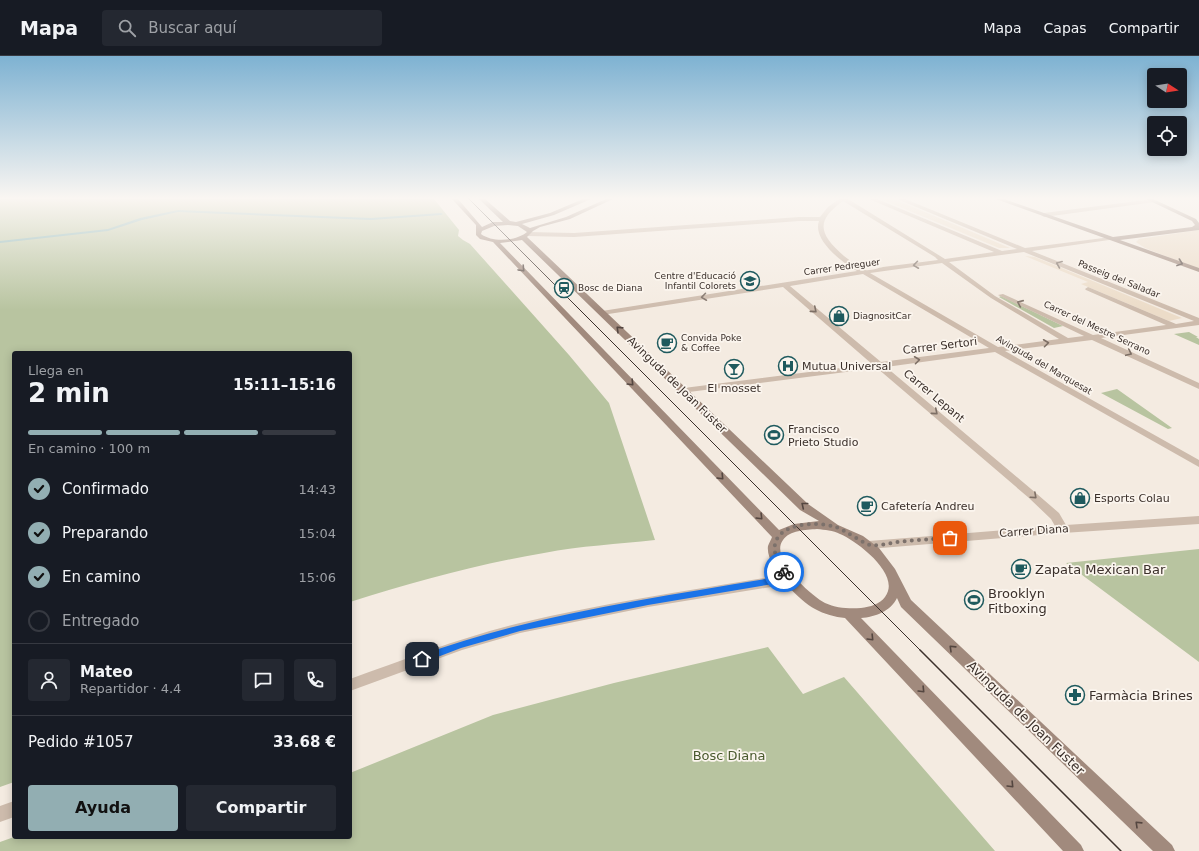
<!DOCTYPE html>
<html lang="es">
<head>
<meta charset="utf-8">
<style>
	:root { --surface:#171b24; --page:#242831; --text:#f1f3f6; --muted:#9ea1a6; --line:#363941; --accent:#92aeb2 }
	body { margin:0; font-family:"DejaVu Sans",sans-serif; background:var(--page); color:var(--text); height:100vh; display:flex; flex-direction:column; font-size:15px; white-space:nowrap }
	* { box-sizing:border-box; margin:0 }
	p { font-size:13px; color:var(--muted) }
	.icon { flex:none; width:22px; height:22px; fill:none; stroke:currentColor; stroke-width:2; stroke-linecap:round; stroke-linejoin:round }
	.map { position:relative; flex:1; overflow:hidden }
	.sheet { position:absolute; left:12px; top:295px; width:340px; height:488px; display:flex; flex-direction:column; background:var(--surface); border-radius:4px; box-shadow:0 2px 10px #0003 }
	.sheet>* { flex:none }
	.needle { width:26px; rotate:102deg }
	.buttons { position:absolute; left:1147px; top:12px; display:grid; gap:8px }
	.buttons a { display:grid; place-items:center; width:40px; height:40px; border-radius:4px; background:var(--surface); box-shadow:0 2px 10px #0003; font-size:20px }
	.pin { position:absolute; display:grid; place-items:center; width:34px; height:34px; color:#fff; margin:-17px; border-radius:8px; box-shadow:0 2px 6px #0006 }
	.courier { position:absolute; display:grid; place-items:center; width:40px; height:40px; margin:-20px; border:3px solid #1a73e8; border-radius:50%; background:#fff; color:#222; box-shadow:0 1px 5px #0007 }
	.overview em { font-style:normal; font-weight:700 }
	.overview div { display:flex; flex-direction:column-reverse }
	.overview { display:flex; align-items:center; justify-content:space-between; height:68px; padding:0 16px }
	h1 { font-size:26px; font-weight:700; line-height:30px }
	.bar { display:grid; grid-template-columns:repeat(4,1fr); gap:6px 4px; align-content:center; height:48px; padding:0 16px }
	.bar i { height:5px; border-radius:3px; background:var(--line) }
	.bar .selected { background:var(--accent) }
	.bar p { grid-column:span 4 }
	.line { display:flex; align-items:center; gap:10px; padding:0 16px; border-top:1px solid var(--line) }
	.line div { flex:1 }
	.round { display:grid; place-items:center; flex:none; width:42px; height:42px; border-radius:4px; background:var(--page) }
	ol { padding:0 16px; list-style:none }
	li { display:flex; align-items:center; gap:12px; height:44px }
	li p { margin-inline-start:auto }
	li .icon { padding:4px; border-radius:50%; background:var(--accent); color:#111; stroke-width:4 }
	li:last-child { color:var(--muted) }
	li i { width:22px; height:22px; border:2px solid var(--line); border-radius:50% }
	.button { display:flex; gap:8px; margin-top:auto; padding:8px 16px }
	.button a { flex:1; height:46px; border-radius:4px; background:var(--accent); color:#111; font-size:16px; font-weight:700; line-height:46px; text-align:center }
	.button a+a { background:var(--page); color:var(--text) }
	header { display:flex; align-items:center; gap:24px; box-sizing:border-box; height:56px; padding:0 20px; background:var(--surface); border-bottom:1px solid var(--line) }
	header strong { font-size:19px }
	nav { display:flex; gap:22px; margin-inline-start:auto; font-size:14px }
	.search { width:280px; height:36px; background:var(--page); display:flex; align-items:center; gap:10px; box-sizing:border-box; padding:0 14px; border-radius:4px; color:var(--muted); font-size:15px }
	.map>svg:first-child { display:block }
	.green { fill:#b8c4a0 }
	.plaza { fill:#ecdcc8 }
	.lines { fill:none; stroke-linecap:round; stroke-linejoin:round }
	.stream { fill:#7fb0b2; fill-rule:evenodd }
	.street { fill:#cdbbac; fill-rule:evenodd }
	.secondary { fill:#a18a7d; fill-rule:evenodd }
	.tram-far1 { stroke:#3b302b; stroke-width:1 }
	.tram { stroke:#3b302b; stroke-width:1.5 }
	.oneway { stroke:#544640 }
	.oneway2 { stroke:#7d6f65 }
	.route { fill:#1a73e8 }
	.done { stroke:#7c716b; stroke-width:4; stroke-dasharray:0 7.2 }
	.labels { text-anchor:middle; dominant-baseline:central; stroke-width:3.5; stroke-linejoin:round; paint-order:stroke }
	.far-street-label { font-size:9px; fill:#3b302b; stroke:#fbf5ee }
	.far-poi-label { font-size:9px; fill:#3b302b; stroke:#fbf5ee; text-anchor:start }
	.street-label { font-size:11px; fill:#3b302b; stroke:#fbf5ee }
	.poi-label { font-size:11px; fill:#3b302b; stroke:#fbf5ee; text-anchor:start }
	.near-poi-label { font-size:13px; fill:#3b302b; stroke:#fbf5ee; text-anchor:start }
	.near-street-label { font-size:13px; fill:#3b302b; stroke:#fbf5ee }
	.near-park-label { font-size:13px; fill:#4a5a2e; stroke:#fbf5ee }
</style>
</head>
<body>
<header>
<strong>Mapa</strong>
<div class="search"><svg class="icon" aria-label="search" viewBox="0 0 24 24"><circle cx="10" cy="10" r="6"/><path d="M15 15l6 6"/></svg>Buscar aquí</div>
<nav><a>Mapa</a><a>Capas</a><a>Compartir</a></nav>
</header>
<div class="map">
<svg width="1199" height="795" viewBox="0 0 1199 795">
	<rect width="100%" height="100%" fill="#f4ebe1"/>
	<path class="green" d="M0 143H434L459 174 458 180 463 184 470 188 569 299 609 347 655 484C618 488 580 490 544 497 478 508 414 526 350 546V297H14V726L0 731Z
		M1001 240 1063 270 1054 272 999 241Z
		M1189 276 1198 281H1196L1199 283V289L1174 278Z
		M1117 333 1172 372 1168 373 1101 337Z
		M1199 493V606L1066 507Z
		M768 591 803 638 844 621 995 795H0V786L14 781H350V717L493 659 614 627Z"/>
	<path class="plaza" d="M881 143H894L1010 192H999Z
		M1199 174V213L1145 192 1136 186 1139 183Z
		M1025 200 1035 201 1182 262 1169 265 1081 228 1088 226Z"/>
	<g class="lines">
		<path class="stream" d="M178 154 371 162 441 157 443 158 441 159 371 164 178 156 142 164 108 175 0 187V185L108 173 140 162Z"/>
		<path class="street" d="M839 143H848L945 203 994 196 869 143H877L1002 195 1017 193 897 143H905L1025 192 1111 181 1112 182 1109 184 1032 195 1199 262V269L1101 282 1199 327V333L1092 284 1005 295 1199 404V411L995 296 886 311 1037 438 1059 457 1066 469 1199 460V468L1063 477 869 493 865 492 863 489 865 486 869 485 1055 470 1051 463 1029 442 877 312 681 337 680 335 681 333 684 332 872 308 783 231 602 259 598 257 602 255 857 215C843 207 812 184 819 165H799L574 181 528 180 525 178 528 176 574 177 799 161H820L828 151ZM843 145 935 201 938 204C920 206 901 209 883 211 878 212 870 215 865 214 857 212 850 204 844 200 819 178 815 165 843 145ZM1024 196 1194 265 1176 268 1088 231 1085 233 1086 234 1166 269 1093 279 1003 238 998 239 1084 280 1068 282 995 240 949 206ZM942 207 991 242 1059 283 998 291 870 217ZM863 218 989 292 881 306 790 230Z
			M1153 143 1156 145 1155 146 1044 161 1041 159 1044 157Z
			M789 518 793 520 795 523 793 526 789 528 648 551 520 577 462 594 350 635V623C406 603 462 581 520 567 609 546 699 533 789 518Z
			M14 745V761L0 766V750Z"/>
		<path class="secondary" d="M452 143H458L482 171 493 166H503L479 143H485L510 165 516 166 550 157 583 143H591L554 159 522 168 530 172 566 161 606 143H613L570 163 540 171 533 175 527 181 808 448 838 469 863 480 879 492 895 513 911 544 1172 789 1175 795H1153L901 551 897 542C891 555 875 561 861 562L1081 789 1084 795H1063L845 562C835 561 824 558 815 553 799 545 765 510 768 490 769 487 771 484 772 481L493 186 480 183 476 179V169ZM508 169 518 170 527 176C516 185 493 187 481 178L482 175 494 170ZM522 184 800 454 819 465 794 468 779 474 500 187ZM817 473C825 474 833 474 840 478 857 485 902 519 885 541 880 548 870 551 861 552 849 553 836 552 825 547 811 540 769 502 783 484 790 474 805 474 817 473Z
			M996 143H1004L1113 181 1192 171 1195 169 1192 165 1146 143H1153L1196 163 1199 167V174L1120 184 1199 212V216Z"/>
		<path class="tram-far1" d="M469 143 921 595"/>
		<path class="tram" d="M920 594 1121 795"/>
	</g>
	<defs><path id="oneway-chevron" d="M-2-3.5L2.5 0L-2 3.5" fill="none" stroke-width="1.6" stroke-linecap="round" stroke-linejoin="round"/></defs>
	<g class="oneway">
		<use href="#oneway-chevron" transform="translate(1180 207) rotate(20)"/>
		<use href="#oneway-chevron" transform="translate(522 213) rotate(47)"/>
		<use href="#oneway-chevron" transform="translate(619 273) rotate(-136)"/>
		<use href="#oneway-chevron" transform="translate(631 327) rotate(46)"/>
		<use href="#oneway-chevron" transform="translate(721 421) rotate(46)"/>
		<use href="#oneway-chevron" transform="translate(804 449) rotate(-141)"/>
		<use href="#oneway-chevron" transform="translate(760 461) rotate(45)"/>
		<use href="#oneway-chevron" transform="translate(871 582) rotate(46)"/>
		<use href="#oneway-chevron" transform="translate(952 592) rotate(-136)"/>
		<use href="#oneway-chevron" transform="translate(922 634) rotate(46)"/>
		<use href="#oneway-chevron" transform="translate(1011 729) rotate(46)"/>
		<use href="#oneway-chevron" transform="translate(1138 768) rotate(-136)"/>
	</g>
	<g class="oneway2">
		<use href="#oneway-chevron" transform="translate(1059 208) rotate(-158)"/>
		<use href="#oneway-chevron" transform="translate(916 209) rotate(172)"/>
		<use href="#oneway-chevron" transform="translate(704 241) rotate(172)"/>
		<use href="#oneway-chevron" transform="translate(1020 247) rotate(-156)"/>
		<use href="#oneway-chevron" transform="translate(814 254) rotate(40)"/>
		<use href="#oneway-chevron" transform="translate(1046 287) rotate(-7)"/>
		<use href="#oneway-chevron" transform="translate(1129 297) rotate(25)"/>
		<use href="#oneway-chevron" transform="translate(917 304) rotate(-7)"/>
		<use href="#oneway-chevron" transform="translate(935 356) rotate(40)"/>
		<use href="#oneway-chevron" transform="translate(1034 440) rotate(42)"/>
	</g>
	<linearGradient id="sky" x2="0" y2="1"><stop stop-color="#7eb2d2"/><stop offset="0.56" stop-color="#faf6f2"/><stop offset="1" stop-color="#faf6f2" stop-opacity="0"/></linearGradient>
	<rect width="1199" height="254" fill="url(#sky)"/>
	<path class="route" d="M784 513C788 514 794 521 791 525L648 549 520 575 461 592 422 607 419 605 418 603 419 600C536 557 661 541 783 520L780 516Z"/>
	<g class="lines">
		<path class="done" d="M784 516C754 473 803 462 836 471 845 474 865 489 871 489 880 490 889 487 898 486 915 484 932 483 950 482"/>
	</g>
	<defs>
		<symbol id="school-ring" viewBox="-11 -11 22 22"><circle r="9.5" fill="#fbf5ee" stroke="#1f5a5e" stroke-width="1.5"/><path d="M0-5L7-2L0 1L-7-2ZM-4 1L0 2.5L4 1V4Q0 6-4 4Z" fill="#1f5a5e"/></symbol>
		<symbol id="station-ring" viewBox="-11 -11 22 22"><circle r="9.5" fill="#fbf5ee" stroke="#1f5a5e" stroke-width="1.5"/><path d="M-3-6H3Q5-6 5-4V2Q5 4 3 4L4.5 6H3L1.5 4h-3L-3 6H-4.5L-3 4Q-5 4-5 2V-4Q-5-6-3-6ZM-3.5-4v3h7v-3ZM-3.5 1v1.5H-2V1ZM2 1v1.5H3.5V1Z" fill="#1f5a5e"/></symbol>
		<symbol id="shop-ring" viewBox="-11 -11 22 22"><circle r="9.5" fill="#fbf5ee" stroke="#1f5a5e" stroke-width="1.5"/><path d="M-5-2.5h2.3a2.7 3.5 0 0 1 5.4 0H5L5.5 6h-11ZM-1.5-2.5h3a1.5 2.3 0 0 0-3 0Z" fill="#1f5a5e"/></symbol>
		<symbol id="cafe-ring" viewBox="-11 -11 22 22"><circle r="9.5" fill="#fbf5ee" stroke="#1f5a5e" stroke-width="1.5"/><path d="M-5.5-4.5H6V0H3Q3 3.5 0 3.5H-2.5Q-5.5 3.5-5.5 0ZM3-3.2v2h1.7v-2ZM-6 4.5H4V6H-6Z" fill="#1f5a5e"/></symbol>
		<symbol id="hospital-ring" viewBox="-11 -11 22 22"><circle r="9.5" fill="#fbf5ee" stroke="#1f5a5e" stroke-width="1.5"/><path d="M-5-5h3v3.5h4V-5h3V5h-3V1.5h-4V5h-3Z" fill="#1f5a5e"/></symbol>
		<symbol id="bar-ring" viewBox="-11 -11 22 22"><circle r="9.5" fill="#fbf5ee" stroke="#1f5a5e" stroke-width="1.5"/><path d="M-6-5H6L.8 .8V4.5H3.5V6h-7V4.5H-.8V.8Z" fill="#1f5a5e"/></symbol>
		<symbol id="stadium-ring" viewBox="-11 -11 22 22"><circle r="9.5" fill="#fbf5ee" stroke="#1f5a5e" stroke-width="1.5"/><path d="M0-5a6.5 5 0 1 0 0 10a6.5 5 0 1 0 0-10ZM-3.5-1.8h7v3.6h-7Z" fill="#1f5a5e"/></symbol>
		<symbol id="pharmacy-ring" viewBox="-11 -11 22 22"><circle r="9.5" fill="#fbf5ee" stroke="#1f5a5e" stroke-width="1.5"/><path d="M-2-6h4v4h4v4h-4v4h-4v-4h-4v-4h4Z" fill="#1f5a5e"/></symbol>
	</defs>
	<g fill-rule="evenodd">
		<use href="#school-ring" x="739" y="214" width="22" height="22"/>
		<use href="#station-ring" x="553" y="221" width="22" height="22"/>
		<use href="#shop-ring" x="828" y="249" width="22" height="22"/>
		<use href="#cafe-ring" x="656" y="276" width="22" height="22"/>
		<use href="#hospital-ring" x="777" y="299" width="22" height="22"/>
		<use href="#bar-ring" x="723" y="302" width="22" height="22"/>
		<use href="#stadium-ring" x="763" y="368" width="22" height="22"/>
		<use href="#shop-ring" x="1069" y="431" width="22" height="22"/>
		<use href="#cafe-ring" x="856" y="439" width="22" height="22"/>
		<use href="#cafe-ring" x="1010" y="502" width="22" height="22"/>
		<use href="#stadium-ring" x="963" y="533" width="22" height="22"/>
		<use href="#pharmacy-ring" x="1064" y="628" width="22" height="22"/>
	</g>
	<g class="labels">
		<g class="far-street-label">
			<text transform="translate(842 211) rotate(-8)">Carrer Pedreguer</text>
			<text transform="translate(1119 223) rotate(22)">Passeig del Saladar</text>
			<text transform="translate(1097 272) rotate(25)">Carrer del Mestre Serrano</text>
			<text transform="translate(1044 309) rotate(30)">Avinguda del Marquesat</text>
		</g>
		<g class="far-poi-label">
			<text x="736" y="220" text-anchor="end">Centre d'Educació<tspan x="736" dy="10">Infantil Colorets</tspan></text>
			<text x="578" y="232">Bosc de Diana</text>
			<text x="853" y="260">DiagnositCar</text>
			<text x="681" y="282">Convida Poke<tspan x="681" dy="10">&amp; Coffee</tspan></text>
		</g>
		<g class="street-label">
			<text transform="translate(940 290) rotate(-7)">Carrer Sertori</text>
			<text transform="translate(677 329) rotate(44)">Avinguda de Joan Fuster</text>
			<text transform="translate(934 340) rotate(40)">Carrer Lepant</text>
			<text transform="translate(1034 475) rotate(-4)">Carrer Diana</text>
		</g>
		<g class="poi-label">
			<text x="802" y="310">Mutua Universal</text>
			<text x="734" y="332" text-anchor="middle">El mosset</text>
			<text x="788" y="373">Francisco<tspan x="788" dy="13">Prieto Studio</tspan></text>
			<text x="1094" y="442">Esports Colau</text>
			<text x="881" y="450">Cafetería Andreu</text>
		</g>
		<g class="near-poi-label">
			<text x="1035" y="513">Zapata Mexican Bar</text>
			<text x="988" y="537">Brooklyn<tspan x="988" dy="15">Fitboxing</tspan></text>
			<text x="1089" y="639">Farmàcia Brines</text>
		</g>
		<g class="near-street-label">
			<text transform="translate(1026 662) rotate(44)">Avinguda de Joan Fuster</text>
		</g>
		<g class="near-park-label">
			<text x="729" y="699">Bosc Diana</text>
		</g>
	</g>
</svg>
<div class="buttons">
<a><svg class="needle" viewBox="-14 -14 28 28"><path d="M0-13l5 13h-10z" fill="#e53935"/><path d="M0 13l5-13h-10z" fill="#9ea1a6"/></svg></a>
<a><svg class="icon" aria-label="locate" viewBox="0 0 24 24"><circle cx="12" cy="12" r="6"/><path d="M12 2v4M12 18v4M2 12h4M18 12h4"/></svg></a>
</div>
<div class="pin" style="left:950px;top:482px;background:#ea580c"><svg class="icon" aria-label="bag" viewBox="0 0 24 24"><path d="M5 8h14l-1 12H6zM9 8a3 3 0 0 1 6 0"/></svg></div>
<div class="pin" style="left:422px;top:603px;background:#1f2937"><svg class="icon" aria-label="home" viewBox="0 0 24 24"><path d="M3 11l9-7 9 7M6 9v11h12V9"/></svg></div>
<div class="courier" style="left:784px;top:516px"><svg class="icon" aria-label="bike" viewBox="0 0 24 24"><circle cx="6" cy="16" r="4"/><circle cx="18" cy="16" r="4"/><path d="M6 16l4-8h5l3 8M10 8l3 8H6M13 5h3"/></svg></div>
<section class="sheet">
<div class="overview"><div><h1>2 min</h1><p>Llega en</p></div><em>15:11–15:16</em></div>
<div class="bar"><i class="selected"></i><i class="selected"></i><i class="selected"></i><i></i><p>En camino · 100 m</p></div>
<ol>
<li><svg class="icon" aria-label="check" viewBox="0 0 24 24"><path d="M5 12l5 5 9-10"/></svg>Confirmado<p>14:43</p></li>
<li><svg class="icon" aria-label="check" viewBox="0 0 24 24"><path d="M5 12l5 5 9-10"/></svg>Preparando<p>15:04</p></li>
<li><svg class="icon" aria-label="check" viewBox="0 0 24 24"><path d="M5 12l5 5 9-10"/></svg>En camino<p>15:06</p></li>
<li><i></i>Entregado</li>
</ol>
<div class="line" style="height:72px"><a class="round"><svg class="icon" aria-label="person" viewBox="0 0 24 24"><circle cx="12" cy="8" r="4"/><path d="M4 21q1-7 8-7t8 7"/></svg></a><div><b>Mateo</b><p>Repartidor · 4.4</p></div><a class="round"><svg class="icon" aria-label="chat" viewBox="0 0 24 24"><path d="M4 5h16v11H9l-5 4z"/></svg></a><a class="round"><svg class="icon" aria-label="phone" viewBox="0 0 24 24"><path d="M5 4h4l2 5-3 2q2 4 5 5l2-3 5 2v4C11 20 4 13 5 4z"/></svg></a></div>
<div class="line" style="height:52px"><div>Pedido #1057</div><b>33.68 €</b></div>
<div class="button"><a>Ayuda</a><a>Compartir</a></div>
</section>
</div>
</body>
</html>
